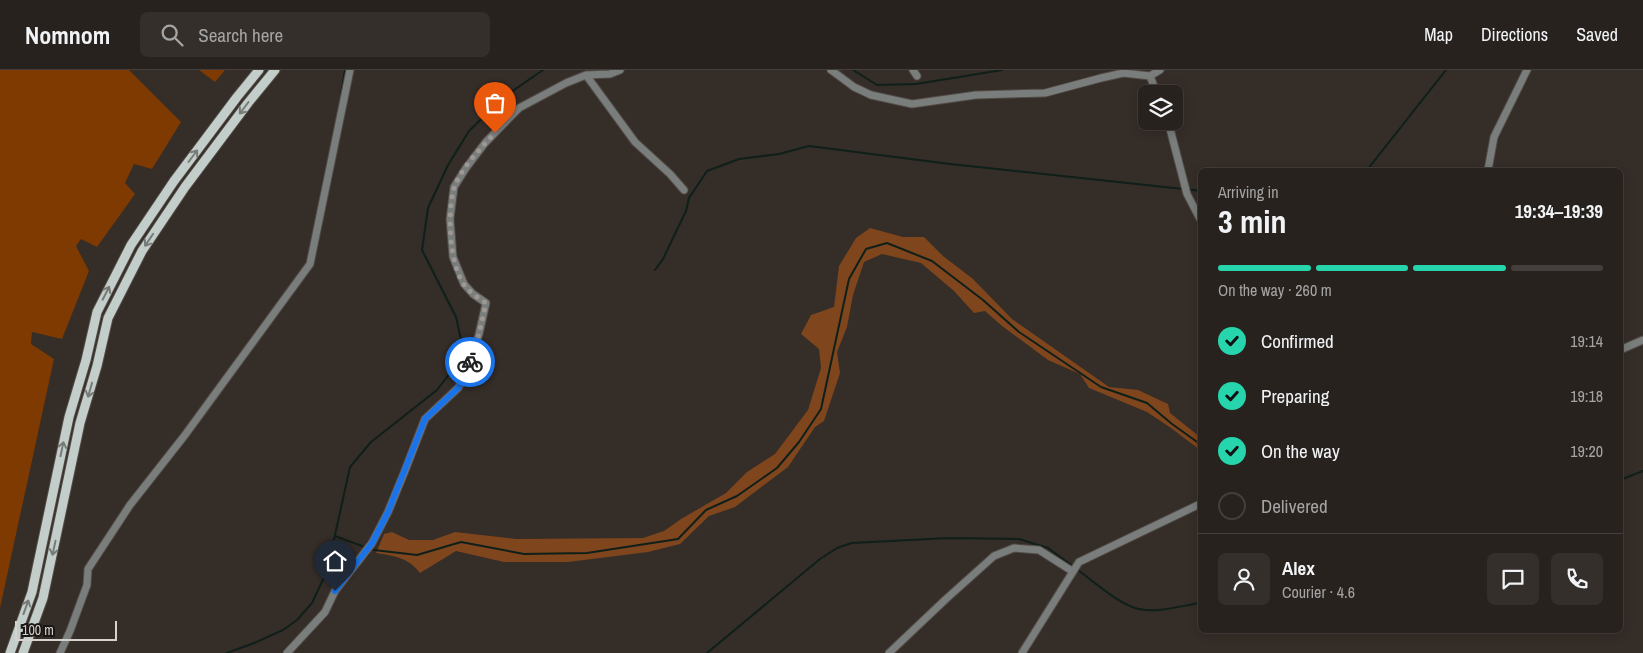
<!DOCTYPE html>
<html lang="en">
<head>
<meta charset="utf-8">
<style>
	:root { --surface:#28221e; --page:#342f2b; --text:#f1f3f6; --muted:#a5a4a4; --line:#443f3c; --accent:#27d5ad }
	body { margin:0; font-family:"Archivo Narrow",sans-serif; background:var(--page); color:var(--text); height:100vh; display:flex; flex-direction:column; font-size:19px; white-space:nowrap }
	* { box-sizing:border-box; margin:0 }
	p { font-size:16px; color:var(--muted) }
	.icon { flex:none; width:28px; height:28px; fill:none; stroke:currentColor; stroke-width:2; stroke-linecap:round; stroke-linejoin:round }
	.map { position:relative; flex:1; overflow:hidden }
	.sheet { position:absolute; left:1198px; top:98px; width:425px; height:465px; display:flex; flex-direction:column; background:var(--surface); border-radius:8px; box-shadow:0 2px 12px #0003,0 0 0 1px var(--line) }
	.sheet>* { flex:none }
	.buttons { position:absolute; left:1138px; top:15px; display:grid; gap:10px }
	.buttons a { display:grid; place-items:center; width:45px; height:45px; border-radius:8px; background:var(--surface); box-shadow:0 2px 12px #0003,0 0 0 1px var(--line); font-size:25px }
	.scale { position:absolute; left:15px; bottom:12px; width:102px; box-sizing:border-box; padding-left:5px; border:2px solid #d7d1cf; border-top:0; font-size:14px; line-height:18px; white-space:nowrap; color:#d7d1cf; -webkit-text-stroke:4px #191614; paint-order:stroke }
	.pin { position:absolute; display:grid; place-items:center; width:42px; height:42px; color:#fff; margin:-51px -21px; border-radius:50% 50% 50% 0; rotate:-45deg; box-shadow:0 0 5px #0007 }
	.pin .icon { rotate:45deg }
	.courier { position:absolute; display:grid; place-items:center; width:50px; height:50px; margin:-25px; border:4px solid #1a73e8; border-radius:50%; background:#fff; color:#222; box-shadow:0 1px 6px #0007 }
	.head em { font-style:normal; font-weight:800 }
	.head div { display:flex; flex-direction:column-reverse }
	.head { display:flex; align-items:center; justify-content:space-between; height:85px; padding:0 20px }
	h1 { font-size:32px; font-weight:800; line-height:38px }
	.bar { display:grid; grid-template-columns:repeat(4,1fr); gap:8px 5px; align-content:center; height:60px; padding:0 20px }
	.bar i { height:6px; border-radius:4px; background:var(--line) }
	.bar .selected { background:var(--accent) }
	.bar p { grid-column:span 4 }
	.line { display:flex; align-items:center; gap:12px; padding:0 20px; border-top:1px solid var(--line) }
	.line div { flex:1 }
	.round { display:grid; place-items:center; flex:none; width:52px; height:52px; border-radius:8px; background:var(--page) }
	ol { padding:0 20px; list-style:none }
	li { display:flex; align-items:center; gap:15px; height:55px }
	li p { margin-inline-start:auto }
	li .icon { padding:5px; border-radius:50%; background:var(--accent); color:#111; stroke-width:4 }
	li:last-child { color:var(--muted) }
	li i { width:28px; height:28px; border:2px solid var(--line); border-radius:50% }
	header { display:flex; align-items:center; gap:30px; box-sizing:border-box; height:70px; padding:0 25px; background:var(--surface); border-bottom:1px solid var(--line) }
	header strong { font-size:24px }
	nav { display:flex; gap:28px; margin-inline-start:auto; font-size:18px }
	.search { width:350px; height:45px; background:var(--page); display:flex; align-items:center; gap:12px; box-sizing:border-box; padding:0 18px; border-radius:8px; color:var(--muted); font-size:19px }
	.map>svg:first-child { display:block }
	.green { fill:#7e3a00 }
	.forest { fill:#7f451c }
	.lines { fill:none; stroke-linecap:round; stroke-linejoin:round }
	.stream { stroke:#0f1f1a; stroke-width:2 }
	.minor-casing { stroke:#524b46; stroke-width:9 }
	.major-casing { stroke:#524b46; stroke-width:11 }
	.minor { stroke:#797d7c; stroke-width:7 }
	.major { stroke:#c3cdc9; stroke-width:9 }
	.oneway { stroke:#767b78 }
	.done { stroke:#9e9895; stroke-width:5; stroke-dasharray:0 9 }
	.route { stroke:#1a73e8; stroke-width:6 }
</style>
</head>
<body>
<header>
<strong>Nomnom</strong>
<div class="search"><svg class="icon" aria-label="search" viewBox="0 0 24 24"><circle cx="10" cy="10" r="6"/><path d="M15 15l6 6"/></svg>Search here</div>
<nav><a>Map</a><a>Directions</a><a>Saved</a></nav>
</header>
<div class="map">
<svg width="1643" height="583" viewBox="0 0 1643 583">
	<rect width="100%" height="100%" fill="#352d28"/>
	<path class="green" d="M0 0H129L181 52 152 99 134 94 125 113 135 124 97 177 81 169 76 176 89 201 62 269 32 262 31 274 54 289 0 538Z
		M199 0H225L215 12Z"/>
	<path class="forest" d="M870 158 903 167H924L943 186 973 209 1012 249 1109 317 1138 320 1168 334 1170 343 1200 367V380L1171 358 1147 342 1089 318 1080 304 1048 290 1002 256 985 241 974 243 954 221 921 193 882 184 864 192 853 225 847 257 837 282 840 303 824 351 815 357 788 397 735 437 709 446 680 474 648 482 568 492H504L456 481 420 503C408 487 394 486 376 483L384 464 392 462 409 470H433L455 462 516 469 643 468 664 461 681 449 726 423 747 402 775 384 808 340 821 298 819 279 801 264 811 245 834 237 839 196 856 168Z"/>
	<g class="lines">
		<path class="stream" d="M853 0 877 15 916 14 1002 0
			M341 25 345 0
			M1367 100 1446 0
			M1187 119 1200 121
			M655 200 663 189 686 141 689 128 707 101 739 89 779 84 809 76 950 94 1183 119
			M179 367 186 359
			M1620 410 1643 401
			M335 466 362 476
			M374 480 417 485 461 472 524 484 587 483 678 469 706 440 737 426 777 398 799 372 821 339 849 209 866 179 887 173 932 191 983 230 1019 262 1101 317 1147 333 1172 354 1200 374
			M1078 500C1093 511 1121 536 1139 539 1159 543 1180 536 1200 533
			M227 583 254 573 283 560 297 550 312 533 327 501 350 397 371 372 437 320 454 298 463 279 456 247 422 180 428 138 448 95 469 61 504 27 543 0
			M707 583 820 489 837 478 852 473 949 468 1019 469 1048 478 1074 497"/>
		<defs>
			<path id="minor" d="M831 0 854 17 871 25 912 34 976 25 1045 23 1101 8 1123 3 1150 6
				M913 0 917 6
				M586 5 635 72 670 104 684 120
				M1157 24 1150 6 1160 0
				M1168 51 1187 124 1200 149
				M1488 100 1494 67 1527 0
				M1620 280 1643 270
				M60 583 70 561 87 515 88 499 130 435 185 365 310 194 350 0
				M287 583 325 542 335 521 372 473 388 442 404 403 425 349 458 318 466 304 479 264 486 233 473 224 464 214 453 187 450 149 454 117 466 98 485 73 519 38 566 13 586 5 610 4 620 0
				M889 583 946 529 994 486 1014 478 1039 480 1072 501
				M1022 583 1079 492 1200 434"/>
			<path id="major" d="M10 583 32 522 69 347 86 290 97 242 131 175 174 111 237 27 259 0
				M23 583 43 528 80 353 97 296 108 248 142 181 185 117 248 33 275 0"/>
		</defs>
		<use href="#minor" class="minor-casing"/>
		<use href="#major" class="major-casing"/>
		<use href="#minor" class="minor"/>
		<use href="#major" class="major"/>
	</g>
	<defs><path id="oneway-shaft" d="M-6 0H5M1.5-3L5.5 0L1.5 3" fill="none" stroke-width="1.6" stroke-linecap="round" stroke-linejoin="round" transform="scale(1.25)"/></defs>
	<g class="oneway">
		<use href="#oneway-shaft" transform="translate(244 38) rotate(127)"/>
		<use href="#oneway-shaft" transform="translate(193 86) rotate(-53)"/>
		<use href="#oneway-shaft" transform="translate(149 170) rotate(124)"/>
		<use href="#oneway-shaft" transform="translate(106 223) rotate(-63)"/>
		<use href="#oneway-shaft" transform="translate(90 320) rotate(106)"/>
		<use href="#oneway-shaft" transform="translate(62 379) rotate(-78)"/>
		<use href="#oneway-shaft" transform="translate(54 478) rotate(102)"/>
		<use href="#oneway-shaft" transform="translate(26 537) rotate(-70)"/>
	</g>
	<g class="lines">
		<path class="done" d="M470 292 479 264 486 233C478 228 471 223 465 216 449 195 447 143 454 118 459 101 482 76 495 63"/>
		<path class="route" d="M335 521 372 473 388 442 425 349 458 318 466 304 470 292"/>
	</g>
</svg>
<div class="buttons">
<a><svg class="icon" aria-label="layers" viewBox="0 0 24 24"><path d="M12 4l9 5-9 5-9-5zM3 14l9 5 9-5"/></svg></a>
</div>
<div class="scale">100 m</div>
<div class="pin" style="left:495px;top:63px;background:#ea580c"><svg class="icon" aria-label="bag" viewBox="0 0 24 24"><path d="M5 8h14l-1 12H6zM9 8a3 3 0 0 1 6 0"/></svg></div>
<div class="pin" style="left:335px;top:521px;background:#1f2937"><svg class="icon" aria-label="home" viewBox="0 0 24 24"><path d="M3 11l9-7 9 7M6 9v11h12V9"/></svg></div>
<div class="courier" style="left:470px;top:292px"><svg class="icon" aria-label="bike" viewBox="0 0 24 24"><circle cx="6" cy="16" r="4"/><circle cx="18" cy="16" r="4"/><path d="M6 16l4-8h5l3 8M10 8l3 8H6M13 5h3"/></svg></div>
<section class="sheet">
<div class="head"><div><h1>3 min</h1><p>Arriving in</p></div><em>19:34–19:39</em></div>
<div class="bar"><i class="selected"></i><i class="selected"></i><i class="selected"></i><i></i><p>On the way · 260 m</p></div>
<ol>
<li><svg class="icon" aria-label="check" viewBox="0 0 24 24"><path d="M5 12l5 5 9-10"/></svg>Confirmed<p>19:14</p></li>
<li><svg class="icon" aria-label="check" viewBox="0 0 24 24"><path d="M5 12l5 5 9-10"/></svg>Preparing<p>19:18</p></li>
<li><svg class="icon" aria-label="check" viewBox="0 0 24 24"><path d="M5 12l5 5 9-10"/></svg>On the way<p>19:20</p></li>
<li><i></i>Delivered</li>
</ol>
<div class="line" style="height:90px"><a class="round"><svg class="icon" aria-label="person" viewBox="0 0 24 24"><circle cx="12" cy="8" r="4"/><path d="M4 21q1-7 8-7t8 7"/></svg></a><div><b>Alex</b><p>Courier · 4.6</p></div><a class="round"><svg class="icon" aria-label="chat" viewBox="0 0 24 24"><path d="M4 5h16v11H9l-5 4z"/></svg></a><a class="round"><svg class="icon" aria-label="phone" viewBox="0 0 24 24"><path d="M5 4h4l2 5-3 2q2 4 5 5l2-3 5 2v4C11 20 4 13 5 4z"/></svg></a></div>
</section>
</div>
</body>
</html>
